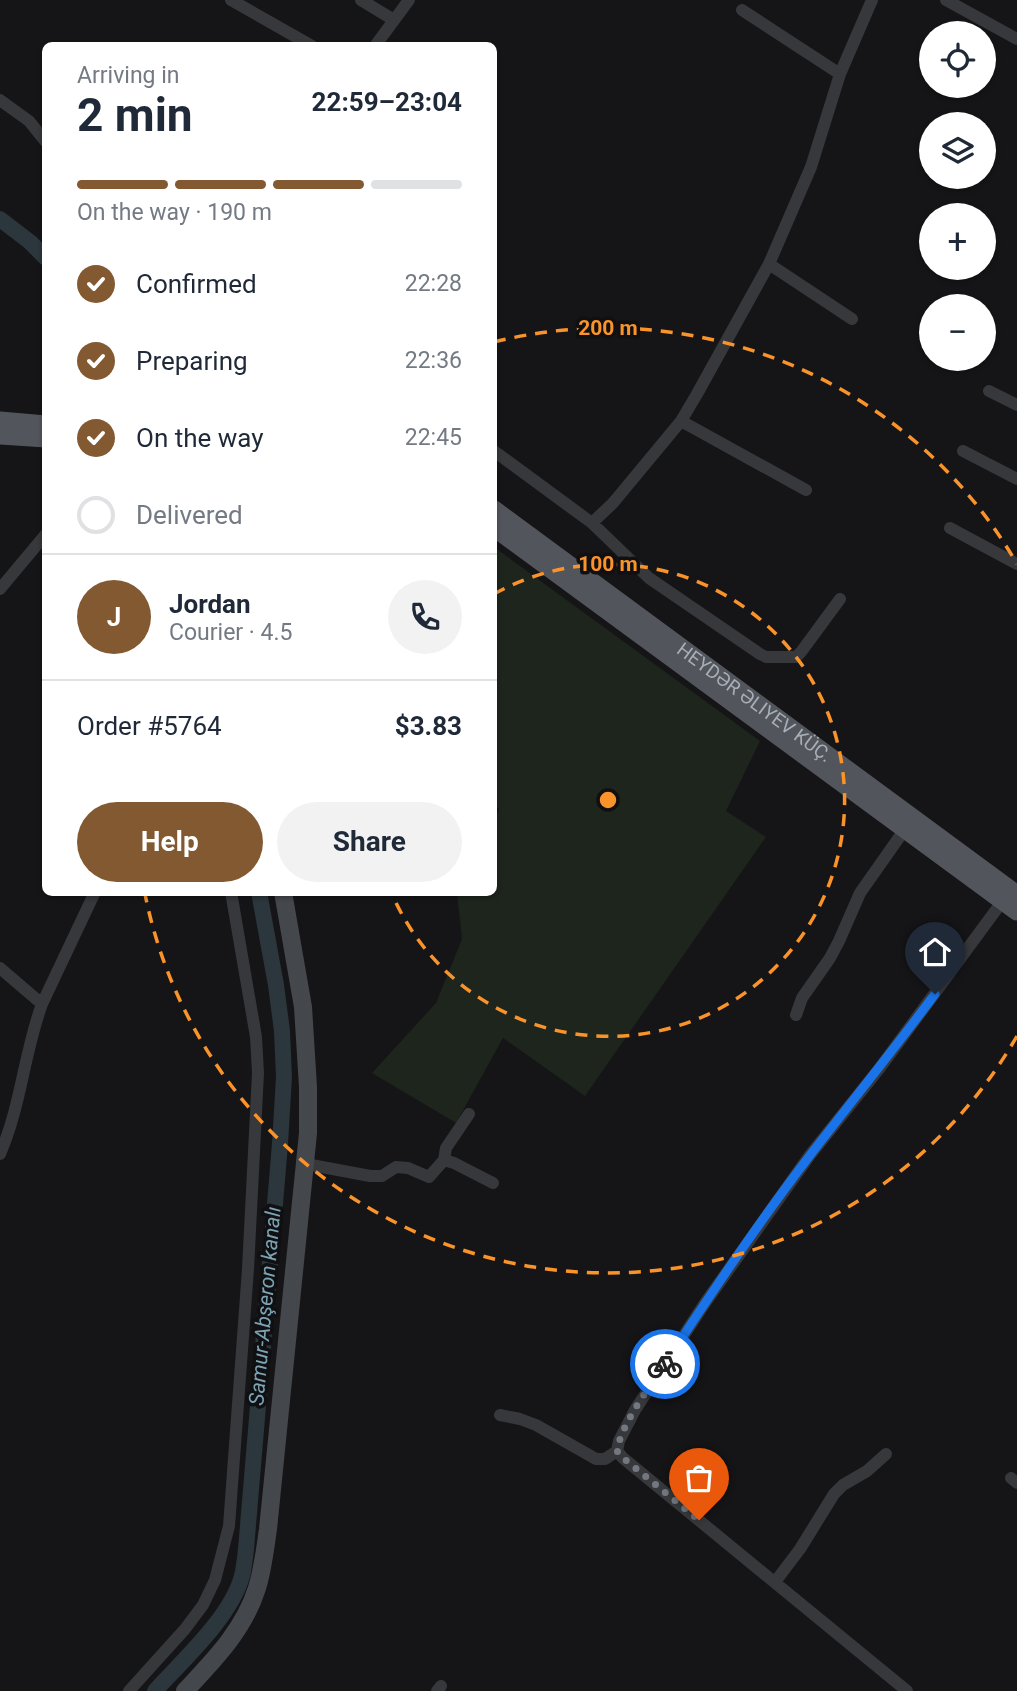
<!DOCTYPE html>
<html lang="en">
<head>
<meta charset="utf-8">
<style>
	:root { --surface:#fff; --page:#f2f2f3; --text:#1f2937; --muted:#747a83; --line:#e0e1e3; --accent:#825931 }
	body { margin:0; font-family:Roboto,sans-serif; background:var(--page); color:var(--text); height:100vh; display:flex; flex-direction:column; font-size:26px; white-space:nowrap }
	* { box-sizing:border-box; margin:0 }
	p { font-size:23px; color:var(--muted) }
	.icon { flex:none; width:38px; height:38px; fill:none; stroke:currentColor; stroke-width:2; stroke-linecap:round; stroke-linejoin:round }
	.map { position:relative; flex:1; overflow:hidden }
	.details { position:absolute; left:42px; top:42px; width:455px; height:854px; display:flex; flex-direction:column; background:var(--surface); border-radius:10px; box-shadow:0 2px 5px #0004 }
	.details>* { flex:none }
	.tools { position:absolute; left:919px; top:21px; display:grid; gap:14px }
	.tools a { display:grid; place-items:center; width:77px; height:77px; border-radius:50%; background:var(--surface); box-shadow:0 2px 5px #0004; font-size:35px }
	.pin { position:absolute; display:grid; place-items:center; width:60px; height:60px; color:#fff; margin:-72px -30px; border-radius:50% 50% 50% 0; rotate:-45deg; box-shadow:0 0 7px #0007 }
	.pin .icon { rotate:45deg }
	.courier { position:absolute; display:grid; place-items:center; width:70px; height:70px; margin:-35px; border:5px solid #1a73e8; border-radius:50%; background:#fff; color:#222; box-shadow:0 2px 9px #0007 }
	.summary em { font-style:normal; font-weight:700 }
	.summary div { display:flex; flex-direction:column-reverse }
	.summary { display:flex; align-items:center; justify-content:space-between; height:119px; padding:0 35px }
	h1 { font-size:46px; font-weight:700; line-height:52px }
	.bar { display:grid; grid-template-columns:repeat(4,1fr); gap:10px 7px; align-content:center; height:84px; padding:0 35px }
	.bar i { height:9px; border-radius:5px; background:var(--line) }
	.bar .active { background:var(--accent) }
	.bar p { grid-column:span 4 }
	.line { display:flex; align-items:center; gap:18px; padding:0 35px; border-top:2px solid var(--line) }
	.line div { flex:1 }
	.round { display:grid; place-items:center; flex:none; width:74px; height:74px; border-radius:37px; background:var(--page) }
	ol { padding:0 35px; list-style:none }
	li { display:flex; align-items:center; gap:21px; height:77px }
	li p { margin-inline-start:auto }
	li .icon { padding:7px; border-radius:50%; background:var(--accent); color:#fff; stroke-width:4 }
	li:last-child { color:var(--muted) }
	li i { width:38px; height:38px; border:4px solid var(--line); border-radius:50% }
	.cta { display:flex; gap:14px; margin-top:auto; padding:14px 35px }
	.cta a { flex:1; height:80px; border-radius:42px; background:var(--accent); color:#fff; font-size:28px; font-weight:700; line-height:80px; text-align:center }
	.cta a+a { background:var(--page); color:var(--text) }
	.map>svg:first-child { display:block }
	.green { fill:#1d251d }
	.lines { fill:none; stroke-linecap:round; stroke-linejoin:round }
	.canal { stroke:#2b373c; stroke-width:16 }
	.street { stroke:#36383c; stroke-width:12 }
	.secondary { stroke:#44474c; stroke-width:18 }
	.primary { stroke:#52555b; stroke-width:19 }
	.done { stroke:#737880; stroke-width:7; stroke-dasharray:0 12.6 }
	.route { stroke:#1a73e8; stroke-width:9 }
	.ring { fill:none; stroke:#fa932a; stroke-width:3.5; stroke-dasharray:12 9 }
	.labels { text-anchor:middle; dominant-baseline:central; stroke-width:7; stroke-linejoin:round; paint-order:stroke }
	.street-label { font-size:19px; fill:#a6aeb8; stroke:#101012 }
	.water-label { font-size:21px; font-style:italic; fill:#7ca3b4; stroke:#101012 }
	.centre { fill:#fa932a; stroke:#101012; stroke-width:3.5 }
	.ring-label { font-size:21px; text-anchor:middle; font-weight:bold; fill:#fa932a; stroke:#101012; stroke-width:7; stroke-linejoin:round; paint-order:stroke }
</style>
</head>
<body>
<div class="map">
<svg width="1017" height="1691" viewBox="0 0 1017 1691">
	<rect width="100%" height="100%" fill="#151517"/>
	<path class="green" d="M494 547 760 741 726 811 766 837 585 1096 503 1038 456 1123 372 1073 436 1003 462 939 457 893 494 892V820L499 809 494 806Z"/>
	<g class="lines">
		<path class="canal" d="M0 219 30 242 46 258
			M155 1691C183 1660 231 1617 242 1576 244 1568 245 1558 246 1549L280 1144 284 1077 282 1031 276 985 259 892"/>
		<path class="street" d="M231 0 312 46
			M361 0 394 20
			M946 0 1017 39
			M742 10 840 74
			M375 46 409 0
			M0 100 29 121 46 142
			M769 264 852 319
			M989 391 1017 405
			M681 421 806 490
			M494 451 592 523 649 578 760 654 766 657H796L801 652 840 599
			M963 451 1017 479
			M592 523 613 503 681 421 697 394 769 264 811 167 840 74 872 0
			M950 528 1017 564
			M0 589 46 534
			M0 968 42 1004
			M796 1015 802 998 830 958 839 941 860 893 905 829
			M0 1154C21 1106 24 1053 42 1004L95 892
			M444 1160 446 1148 469 1114
			M306 1164 370 1176H382L396 1167 408 1168 429 1177 444 1160 454 1163 493 1183
			M500 1415 520 1419 536 1425 596 1459H605L617 1451
			M1011 1478 1017 1483
			M775 1582 800 1549 834 1494 843 1485 867 1471 886 1454
			M129 1691 185 1629 203 1605 215 1580 229 1526 248 1269 258 1073 256 1037 231 892
			M437 1691 441 1686
			M907 1691 623 1458 617 1451 619 1441 635 1410 705 1303 810 1155 879 1069 1007 895"/>
		<path class="secondary" d="M185 1691C214 1660 244 1630 257 1588 263 1569 265 1549 268 1529L308 1133V1087L303 1007 283 892"/>
		<g class="primary">
			<path d="M0 421 46 425"/>
			<path d="M0 435 46 438"/>
			<path id="s1" d="M494 510 1017 895"/>
			<path d="M494 527 1017 911"/>
		</g>
	</g>
	<g class="lines">
		<path class="done" d="M665 1364C649 1388 621 1424 617 1451L623 1458 699 1520"/>
		<path class="route" d="M665 1364C711 1293 759 1222 811 1154 852 1101 895 1048 935 994"/>
	</g>
	<g class="ring">
		<path d="M494 594A236 236 0 1 1 392 894"/>
		<path d="M1017 1036A472 472 0 0 1 145 894M494 342A472 472 0 0 1 1017 564"/>
	</g>
	<g class="labels">
		<g class="street-label">
			<text stroke="none"><textPath href="#s1" startOffset="324">HEYDƏR ƏLIYEV KÜÇ.</textPath></text>
		</g>
		<g class="water-label">
			<text transform="translate(265 1306) rotate(-85)">Samur-Abşeron kanalı</text>
		</g>
	</g>
	<circle cx="608" cy="800" r="10" class="centre"/>
	<g class="ring-label">
		<text x="608" y="335">200 m</text>
		<text x="608" y="571">100 m</text>
	</g>
</svg>
<div class="tools">
<a><svg class="icon" aria-label="locate" viewBox="0 0 24 24"><circle cx="12" cy="12" r="6"/><path d="M12 2v4M12 18v4M2 12h4M18 12h4"/></svg></a>
<a><svg class="icon" aria-label="layers" viewBox="0 0 24 24"><path d="M12 4l9 5-9 5-9-5zM3 14l9 5 9-5"/></svg></a>
<a>+</a>
<a>−</a>
</div>
<div class="pin" style="left:699px;top:1520px;background:#ea580c"><svg class="icon" aria-label="bag" viewBox="0 0 24 24"><path d="M5 8h14l-1 12H6zM9 8a3 3 0 0 1 6 0"/></svg></div>
<div class="pin" style="left:935px;top:994px;background:#1f2937"><svg class="icon" aria-label="home" viewBox="0 0 24 24"><path d="M3 11l9-7 9 7M6 9v11h12V9"/></svg></div>
<div class="courier" style="left:665px;top:1364px"><svg class="icon" aria-label="bike" viewBox="0 0 24 24"><circle cx="6" cy="16" r="4"/><circle cx="18" cy="16" r="4"/><path d="M6 16l4-8h5l3 8M10 8l3 8H6M13 5h3"/></svg></div>
<section class="details">
<div class="summary"><div><h1>2 min</h1><p>Arriving in</p></div><em>22:59–23:04</em></div>
<div class="bar"><i class="active"></i><i class="active"></i><i class="active"></i><i></i><p>On the way · 190 m</p></div>
<ol>
<li><svg class="icon" aria-label="check" viewBox="0 0 24 24"><path d="M5 12l5 5 9-10"/></svg>Confirmed<p>22:28</p></li>
<li><svg class="icon" aria-label="check" viewBox="0 0 24 24"><path d="M5 12l5 5 9-10"/></svg>Preparing<p>22:36</p></li>
<li><svg class="icon" aria-label="check" viewBox="0 0 24 24"><path d="M5 12l5 5 9-10"/></svg>On the way<p>22:45</p></li>
<li><i></i>Delivered</li>
</ol>
<div class="line" style="height:126px"><b class="round" style="background:var(--accent);color:#fff">J</b><div><b>Jordan</b><p>Courier · 4.5</p></div><a class="round"><svg class="icon" aria-label="phone" viewBox="0 0 24 24"><path d="M5 4h4l2 5-3 2q2 4 5 5l2-3 5 2v4C11 20 4 13 5 4z"/></svg></a></div>
<div class="line" style="height:91px"><div>Order #5764</div><b>$3.83</b></div>
<div class="cta"><a>Help</a><a>Share</a></div>
</section>
</div>
</body>
</html>
